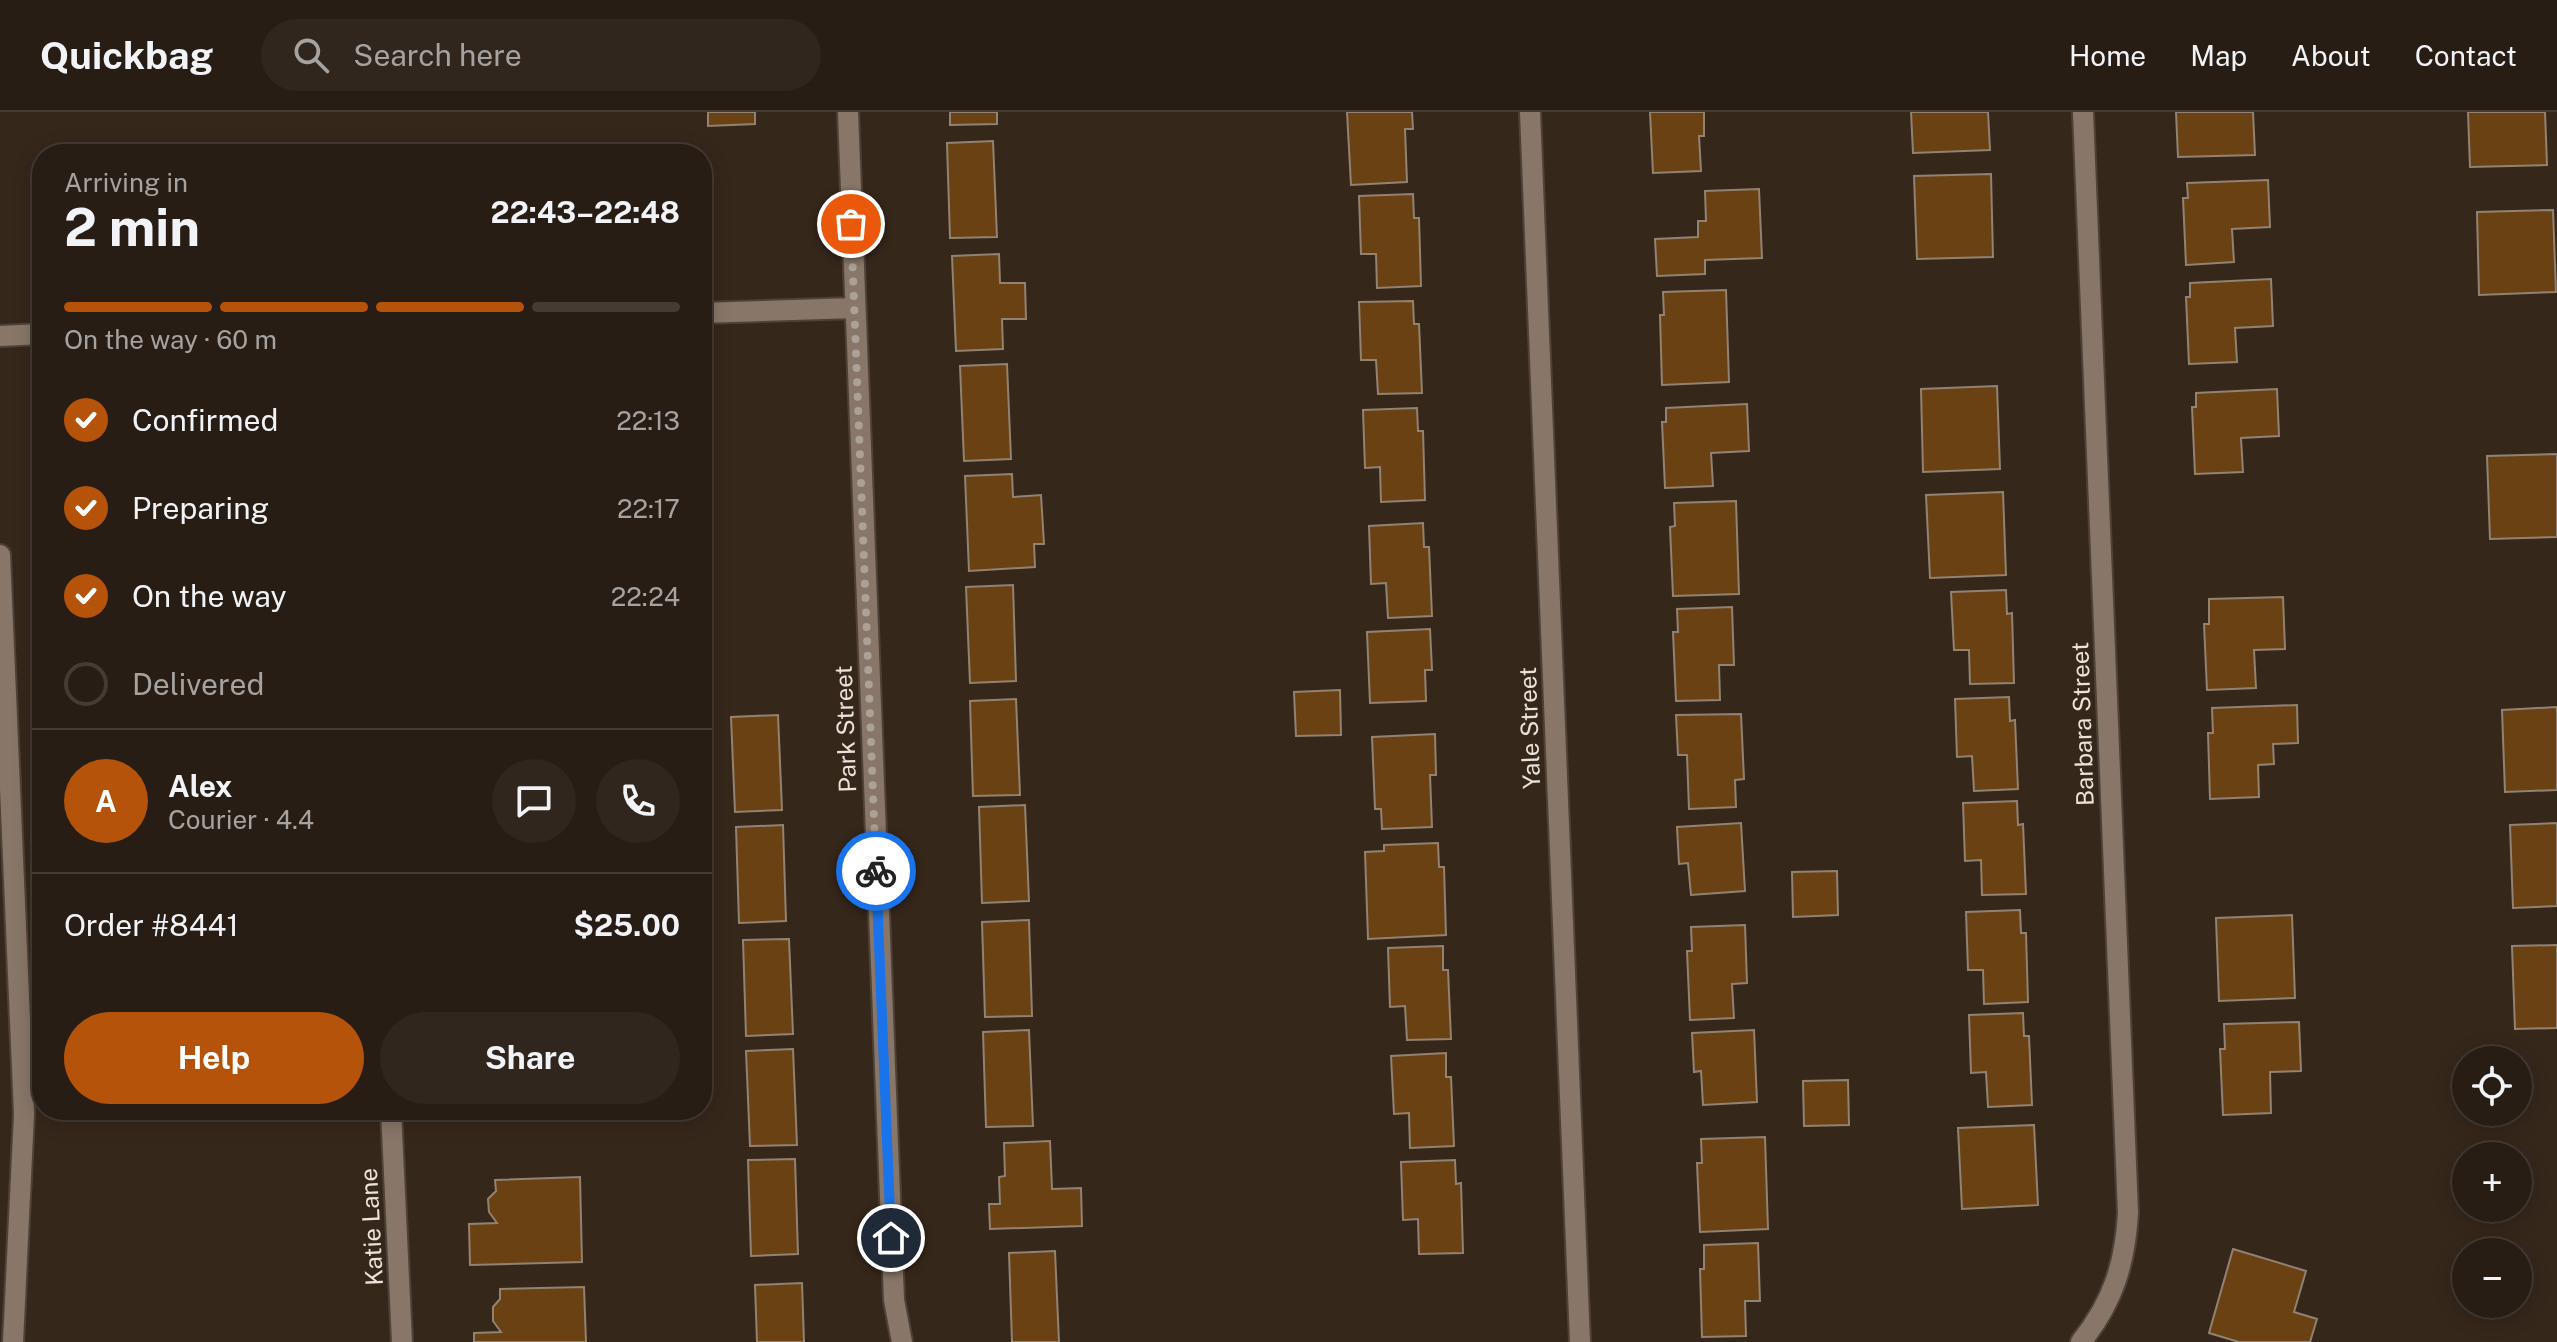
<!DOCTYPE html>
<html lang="en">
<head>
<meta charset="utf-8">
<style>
	:root { --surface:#281d14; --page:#30261d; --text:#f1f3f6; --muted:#a5a2a0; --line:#443b34; --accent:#b45309 }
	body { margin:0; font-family:"Public Sans",sans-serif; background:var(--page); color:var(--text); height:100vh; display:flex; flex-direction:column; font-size:30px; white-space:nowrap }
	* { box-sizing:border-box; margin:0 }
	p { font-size:26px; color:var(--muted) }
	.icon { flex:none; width:44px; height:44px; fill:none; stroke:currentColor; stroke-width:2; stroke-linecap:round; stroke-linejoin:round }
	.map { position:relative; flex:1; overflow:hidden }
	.side { position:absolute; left:32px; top:32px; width:680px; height:976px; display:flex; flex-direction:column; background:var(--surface); border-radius:32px; box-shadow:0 4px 20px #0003,0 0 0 2px var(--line) }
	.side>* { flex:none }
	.buttons { position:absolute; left:2452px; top:934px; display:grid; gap:16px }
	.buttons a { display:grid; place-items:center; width:80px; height:80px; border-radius:50%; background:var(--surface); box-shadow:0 4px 20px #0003,0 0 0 2px var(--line); font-size:40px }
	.pin { position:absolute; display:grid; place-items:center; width:68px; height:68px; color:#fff; margin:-34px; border:4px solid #fff; border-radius:50%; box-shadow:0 2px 8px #0007 }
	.courier { position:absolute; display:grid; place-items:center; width:80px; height:80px; margin:-40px; border:6px solid #1a73e8; border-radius:50%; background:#fff; color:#222; box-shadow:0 2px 10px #0007 }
	.overview em { font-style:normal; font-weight:700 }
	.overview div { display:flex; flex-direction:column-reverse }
	.overview { display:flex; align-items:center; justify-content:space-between; height:136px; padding:0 32px }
	h1 { font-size:52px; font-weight:700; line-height:60px }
	.bar { display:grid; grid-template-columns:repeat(4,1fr); gap:12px 8px; align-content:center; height:96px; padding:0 32px }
	.bar i { height:10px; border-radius:6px; background:var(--line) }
	.bar .on { background:var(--accent) }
	.bar p { grid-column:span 4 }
	.line { display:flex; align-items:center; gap:20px; padding:0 32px; border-top:2px solid var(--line) }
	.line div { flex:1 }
	.round { display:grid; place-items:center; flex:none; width:84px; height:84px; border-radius:42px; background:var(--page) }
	ol { padding:0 32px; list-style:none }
	li { display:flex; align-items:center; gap:24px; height:88px }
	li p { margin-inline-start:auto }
	li .icon { padding:8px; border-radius:50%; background:var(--accent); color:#fff; stroke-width:4 }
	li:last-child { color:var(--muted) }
	li i { width:44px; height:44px; border:4px solid var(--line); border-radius:50% }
	.button { display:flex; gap:16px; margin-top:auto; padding:16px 32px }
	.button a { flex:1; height:92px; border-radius:48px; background:var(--accent); color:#fff; font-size:32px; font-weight:700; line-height:92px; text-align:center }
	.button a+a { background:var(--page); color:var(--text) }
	header { display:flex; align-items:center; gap:48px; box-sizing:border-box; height:112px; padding:0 40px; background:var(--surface); border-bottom:2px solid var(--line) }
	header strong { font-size:38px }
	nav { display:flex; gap:44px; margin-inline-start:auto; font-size:28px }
	.search { width:560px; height:72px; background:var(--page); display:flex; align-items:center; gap:20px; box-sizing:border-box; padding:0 28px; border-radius:44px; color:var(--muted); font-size:30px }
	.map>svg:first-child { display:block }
	.building { fill:#694112; stroke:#928272; stroke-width:2 }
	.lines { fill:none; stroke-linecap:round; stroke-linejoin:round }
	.minor-casing { stroke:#4e4238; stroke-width:24 }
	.minor { stroke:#887769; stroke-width:20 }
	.done { stroke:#aca197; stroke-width:8; stroke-dasharray:0 14.4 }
	.route { stroke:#1a73e8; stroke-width:10 }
	.labels { text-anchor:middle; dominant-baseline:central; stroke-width:7; stroke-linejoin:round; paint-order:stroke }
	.street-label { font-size:24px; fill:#ebe2da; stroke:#36271b }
</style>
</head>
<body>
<header>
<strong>Quickbag</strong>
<div class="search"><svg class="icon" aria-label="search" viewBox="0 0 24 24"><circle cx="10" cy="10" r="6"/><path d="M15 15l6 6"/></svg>Search here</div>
<nav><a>Home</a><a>Map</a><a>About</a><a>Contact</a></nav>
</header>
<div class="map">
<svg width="2557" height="1230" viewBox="0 0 2557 1230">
	<rect width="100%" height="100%" fill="#36271b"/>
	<path class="building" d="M708 0H755V12L708 14Z
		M950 0H997V12L950 13Z
		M1347 0H1412L1413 17H1405L1407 70 1351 73Z
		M1650 0H1704V24H1699L1701 59 1653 61Z
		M1911 0H1988L1990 38 1913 41Z
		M2176 0H2253L2255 43 2178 45Z
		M2468 0H2545L2547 53 2470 55Z
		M993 29 997 125 950 126 947 31Z
		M1991 62 1993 145 1917 147 1914 64Z
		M2268 68 2270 115 2232 117 2234 150 2186 153 2183 86H2188L2187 71Z
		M1759 77 1762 146 1705 148V162L1657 164 1655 127 1698 125V109H1706L1705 79Z
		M1413 82 1414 106H1419L1421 174 1377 176 1376 142H1361L1359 84Z
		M2553 98 2556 180 2479 183 2477 100Z
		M999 142 1000 171H1025L1026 207H1002L1003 237 956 239 952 144Z
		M2271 167 2273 214 2235 216 2237 250 2189 252 2186 185H2190V171Z
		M1726 178 1729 270 1662 273 1660 203H1664L1663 180Z
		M1413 189 1414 212H1419L1422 281 1378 282 1376 248H1361L1359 190Z
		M1007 252 1011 347 964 349 960 254Z
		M1997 274 2000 357 1923 360 1921 277Z
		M2277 277 2279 324 2241 326 2243 360 2195 362 2192 295H2196V281Z
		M1747 292 1749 339 1711 341 1713 374 1665 376 1662 310H1666V296Z
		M1417 296 1418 319H1423L1425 388 1381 390 1380 355 1365 356 1363 298Z
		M2557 342V425L2490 427 2487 344Z
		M1012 362 1013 385 1041 383 1044 432H1034L1035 455 969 459 965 364Z
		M2003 380 2006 463 1930 466 1926 383Z
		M1736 389 1739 482 1673 484 1670 415 1675 414 1674 391Z
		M1423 411 1424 435H1429L1432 504 1388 506 1386 471 1371 472 1369 414Z
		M1013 473 1016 569 970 571 966 475Z
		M2006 478 2007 502 2012 501 2014 571 1970 572 1969 538H1954L1951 480Z
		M2283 485 2285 537 2254 538 2256 576 2207 578 2204 512H2209V487Z
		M1732 495 1734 553H1719L1720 588 1676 589 1673 520H1678L1677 497Z
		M1430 517 1432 558H1425L1426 589 1370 591 1367 520Z
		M1340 578 1341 623 1296 624 1294 580Z
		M2009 585 2010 609 2015 608 2018 677 1974 679 1972 644 1957 645 1955 587Z
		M1016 587 1020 683 973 684 970 589Z
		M2297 593 2298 631 2273 632 2274 652 2258 653 2259 685 2210 687 2208 621H2213L2212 596Z
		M2557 595V678L2505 680 2502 598Z
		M1741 602 1744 667 1735 668 1736 695 1689 697 1687 643H1678L1676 603Z
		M778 603 782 698 735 700 731 605Z
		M1435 622 1436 663H1430L1432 715 1382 717 1381 697H1375L1372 625Z
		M2017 689 2018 713 2023 712 2026 782 1982 783 1981 748 1965 749 1963 691Z
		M1025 693 1029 789 982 791 979 695Z
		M1741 711 1745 779 1691 783 1688 751 1679 752 1677 715Z
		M2557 711V794L2513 796 2510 713Z
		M783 713 786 809 739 811 736 715Z
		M1438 731 1439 755H1444L1446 823 1368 827 1365 740 1384 739V733Z
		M1837 759 1838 803 1793 805 1792 760Z
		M2020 798 2021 821H2026L2028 890 1984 892 1983 858H1968L1966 800Z
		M2292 803 2295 886 2219 889 2216 806Z
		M1029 808 1032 904 985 905 982 810Z
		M1745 813 1747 871 1732 872 1734 906 1690 908 1687 839H1692L1691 815Z
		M789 827 793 922 746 924 743 828Z
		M2557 833V916L2515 917 2512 834Z
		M1443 834V858H1448L1451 927 1407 928 1405 894 1390 895 1388 836Z
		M2023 901 2024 924H2029L2032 993 1988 995 1986 960 1971 961 1969 903Z
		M2299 910 2301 959 2270 960 2271 1001 2223 1003 2220 937H2225L2224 912Z
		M1029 918 1033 1014 986 1015 983 920Z
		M1754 918 1757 990 1703 993 1701 959 1694 960 1692 921Z
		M793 937 797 1033 750 1034 746 939Z
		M1446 941V965H1451L1454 1034 1410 1036 1409 1001 1394 1002 1391 944Z
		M1848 968 1849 1013 1804 1014 1803 969Z
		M2034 1013 2038 1093 1962 1097 1958 1016Z
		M1765 1025 1768 1117 1700 1120 1697 1051H1702L1701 1027Z
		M1050 1029 1052 1077 1081 1076 1082 1114 990 1117 989 1092H1000L999 1065 1005 1064 1004 1031Z
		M795 1047 798 1142 751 1144 748 1048Z
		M1455 1048 1456 1072 1461 1071 1463 1141 1419 1142 1418 1107 1403 1108 1401 1050Z
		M580 1065 582 1150 470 1153 469 1112 497 1111 489 1100 488 1087 496 1079 495 1068Z
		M1758 1131 1760 1189H1745L1746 1224 1702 1225 1700 1157H1704V1133Z
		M2233 1137 2306 1159 2294 1200 2317 1207 2310 1230H2239L2209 1221Z
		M1055 1139 1059 1230H1012L1009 1141Z
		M802 1171 804 1230H757L755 1173Z
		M584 1175 586 1230H474V1221L501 1220 493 1209V1195L500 1187V1177Z"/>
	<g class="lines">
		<defs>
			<path id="minor" d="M848 0 894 1188 902 1230
				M1530 0 1580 1230
				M702 201 854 196
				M0 224 42 222
				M0 443 24 1002 13 1230
				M391 998 402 1230
				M2081 1230C2113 1190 2125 1152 2128 1101L2083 0"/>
		</defs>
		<use href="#minor" class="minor-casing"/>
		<use href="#minor" class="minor"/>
	</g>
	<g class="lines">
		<path class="done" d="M851 112 876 759"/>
		<path class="route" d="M876 759 891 1126"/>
	</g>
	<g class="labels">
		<g class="street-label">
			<text transform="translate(2082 612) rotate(-92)">Barbara Street</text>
			<text transform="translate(1529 616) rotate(-92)">Yale Street</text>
			<text transform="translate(845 617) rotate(-92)">Park Street</text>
			<text transform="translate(371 1115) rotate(-93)">Katie Lane</text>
		</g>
	</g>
</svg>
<div class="buttons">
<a><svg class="icon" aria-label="locate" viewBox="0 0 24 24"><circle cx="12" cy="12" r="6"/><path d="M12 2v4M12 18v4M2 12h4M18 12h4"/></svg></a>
<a>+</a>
<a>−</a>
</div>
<div class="pin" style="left:851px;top:112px;background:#ea580c"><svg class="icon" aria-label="bag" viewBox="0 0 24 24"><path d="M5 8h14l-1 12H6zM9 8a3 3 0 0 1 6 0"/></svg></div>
<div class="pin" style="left:891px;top:1126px;background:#1f2937"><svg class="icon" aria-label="home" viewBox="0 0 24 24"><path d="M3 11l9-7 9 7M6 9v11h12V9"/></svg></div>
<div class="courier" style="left:876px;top:759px"><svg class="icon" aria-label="bike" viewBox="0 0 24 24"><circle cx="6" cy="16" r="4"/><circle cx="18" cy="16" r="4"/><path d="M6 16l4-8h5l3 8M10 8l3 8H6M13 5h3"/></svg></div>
<section class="side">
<div class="overview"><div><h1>2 min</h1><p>Arriving in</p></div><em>22:43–22:48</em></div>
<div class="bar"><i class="on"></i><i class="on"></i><i class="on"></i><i></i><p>On the way · 60 m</p></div>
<ol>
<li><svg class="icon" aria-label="check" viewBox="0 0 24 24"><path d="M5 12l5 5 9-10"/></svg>Confirmed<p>22:13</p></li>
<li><svg class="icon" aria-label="check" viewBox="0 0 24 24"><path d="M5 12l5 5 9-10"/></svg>Preparing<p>22:17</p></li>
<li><svg class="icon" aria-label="check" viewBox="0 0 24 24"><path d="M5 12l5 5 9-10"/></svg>On the way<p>22:24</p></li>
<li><i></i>Delivered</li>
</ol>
<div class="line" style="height:144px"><b class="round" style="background:var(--accent);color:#fff">A</b><div><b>Alex</b><p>Courier · 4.4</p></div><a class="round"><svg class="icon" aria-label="chat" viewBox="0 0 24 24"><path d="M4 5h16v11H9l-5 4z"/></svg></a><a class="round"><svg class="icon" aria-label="phone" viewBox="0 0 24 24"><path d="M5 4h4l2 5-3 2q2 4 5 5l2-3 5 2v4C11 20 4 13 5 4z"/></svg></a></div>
<div class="line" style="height:104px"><div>Order #8441</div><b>$25.00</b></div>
<div class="button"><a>Help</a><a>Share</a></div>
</section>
</div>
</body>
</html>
